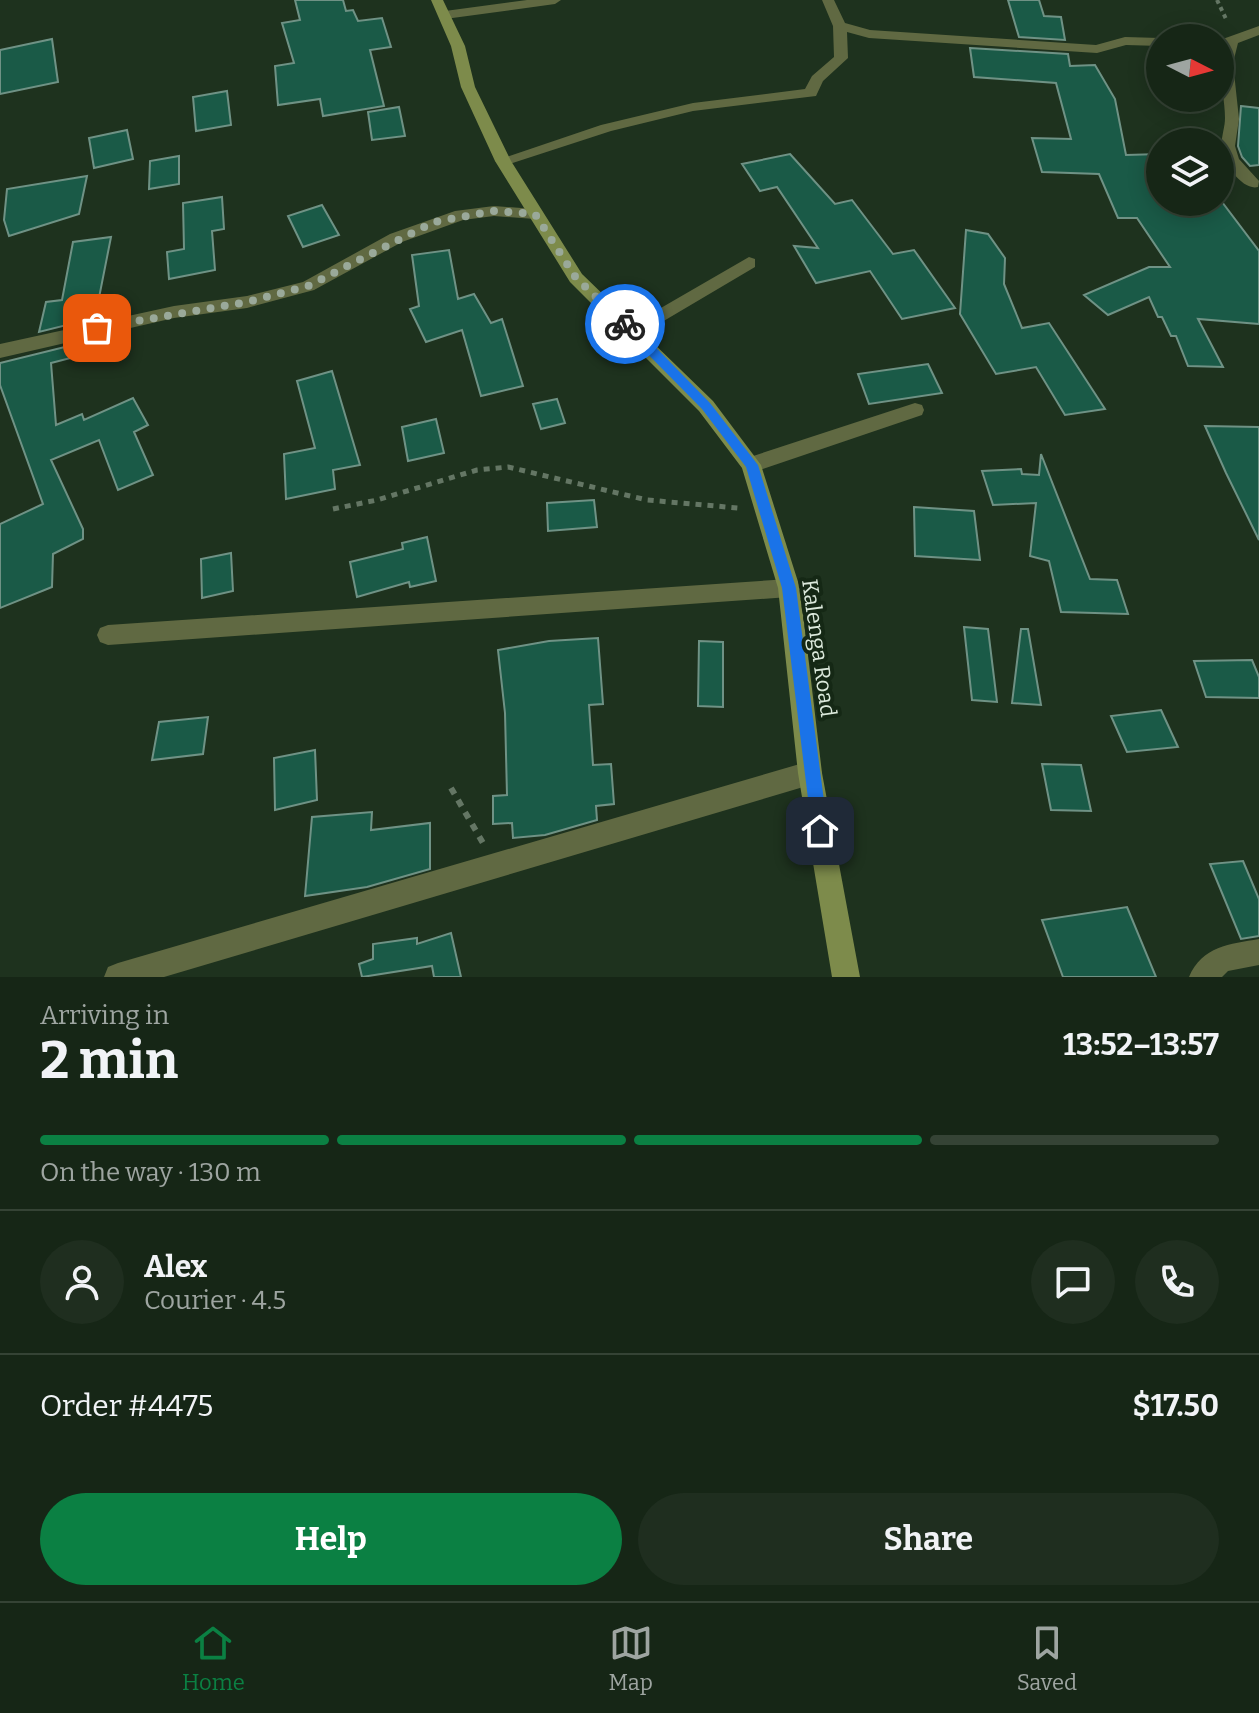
<!DOCTYPE html>
<html lang="en">
<head>
<meta charset="utf-8">
<style>
	:root { --surface:#162616; --page:#1f2e1f; --text:#f1f3f6; --muted:#9ea5a1; --line:#354335; --accent:#0b8043 }
	body { margin:0; font-family:Bitter,serif; background:var(--page); color:var(--text); height:100vh; display:flex; flex-direction:column; font-size:30px; white-space:nowrap }
	* { box-sizing:border-box; margin:0 }
	p { font-size:26px; color:var(--muted) }
	.icon { flex:none; width:44px; height:44px; fill:none; stroke:currentColor; stroke-width:2; stroke-linecap:round; stroke-linejoin:round }
	.map { position:relative; height:977px; overflow:hidden }
	.details { display:flex; flex-direction:column; background:var(--surface); flex:1 }
	.details>* { flex:none }
	.needle { width:52px; rotate:96deg }
	.buttons { position:absolute; left:1146px; top:24px; display:grid; gap:16px }
	.buttons a { display:grid; place-items:center; width:88px; height:88px; border-radius:50%; background:var(--surface); box-shadow:0 4px 20px #0003,0 0 0 2px var(--line); font-size:40px }
	.pin { position:absolute; display:grid; place-items:center; width:68px; height:68px; color:#fff; margin:-34px; border-radius:16px; box-shadow:0 4px 12px #0006 }
	.courier { position:absolute; display:grid; place-items:center; width:80px; height:80px; margin:-40px; border:6px solid #1a73e8; border-radius:50%; background:#fff; color:#222; box-shadow:0 2px 10px #0007 }
	.head em { font-style:normal; font-weight:700 }
	.head div { display:flex; flex-direction:column-reverse }
	.head { display:flex; align-items:center; justify-content:space-between; height:136px; padding:0 40px }
	h1 { font-size:52px; font-weight:700; line-height:60px }
	.bar { display:grid; grid-template-columns:repeat(4,1fr); gap:12px 8px; align-content:center; height:96px; padding:0 40px }
	.bar i { height:10px; border-radius:6px; background:var(--line) }
	.bar .selected { background:var(--accent) }
	.bar p { grid-column:span 4 }
	.line { display:flex; align-items:center; gap:20px; padding:0 40px; border-top:2px solid var(--line) }
	.line div { flex:1 }
	.round { display:grid; place-items:center; flex:none; width:84px; height:84px; border-radius:42px; background:var(--page) }
	.cta { display:flex; gap:16px; margin-top:auto; padding:16px 40px }
	.cta a { flex:1; height:92px; border-radius:48px; background:var(--accent); color:#fff; font-size:32px; font-weight:700; line-height:92px; text-align:center }
	.cta a+a { background:var(--page); color:var(--text) }
	.dock { display:flex; justify-content:space-around; align-items:center; height:112px; border-top:2px solid var(--line); background:var(--surface); font-size:22px; color:var(--muted) }
	.dock a { display:grid; justify-items:center; gap:4px }
	.dock .selected { color:var(--accent) }
	.map>svg:first-child { display:block }
	.building { fill:#1a5a47; stroke:#6f9285; stroke-width:2 }
	.lines { fill:none; stroke-linecap:round; stroke-linejoin:round }
	.path-far2 { stroke:#647664; stroke-width:4; stroke-dasharray:4 4; stroke-linecap:butt }
	.path-far1 { stroke:#647664; stroke-width:5; stroke-dasharray:6 6; stroke-linecap:butt }
	.path { stroke:#647664; stroke-width:6; stroke-dasharray:7 7; stroke-linecap:butt }
	.minor { fill:#606942; fill-rule:evenodd }
	.secondary { fill:#7d8b4b; fill-rule:evenodd }
	.route { fill:#1a73e8 }
	.done { stroke:#9aa99a; stroke-width:8; stroke-dasharray:0 14.4 }
	.labels { text-anchor:middle; dominant-baseline:central; stroke-width:8; stroke-linejoin:round; paint-order:stroke }
	.street-label { font-size:22px; fill:#dce9dc; stroke:#152815 }
</style>
</head>
<body>
<div class="map">
<svg width="1259" height="977" viewBox="0 0 1259 977">
	<rect width="100%" height="100%" fill="#1e321e"/>
	<path class="building" d="M295 0H343L346 11 353 10 358 21 382 18 391 47 370 50 384 106 323 116 320 99 278 105 275 66 294 63 282 23 300 20Z
		M1008 0H1039L1044 16 1061 17 1065 40 1019 37Z
		M52 39 58 82 0 94V50Z
		M970 48 1068 54 1070 66 1095 65 1115 99 1126 155 1160 154V202H1222L1259 251V324L1198 319 1223 367 1188 366 1176 336H1171L1162 317H1158L1149 297 1108 315 1084 295 1149 267H1170L1137 218H1118L1099 174 1042 172 1032 138 1071 139 1056 83 974 77Z
		M227 91 231 125 196 131 193 97Z
		M1241 106 1259 108V165L1250 166 1242 157 1238 146Z
		M399 107 405 136 372 140 368 112Z
		M127 130 133 159 94 168 89 138Z
		M790 154 835 204 852 200 893 254 914 250 955 308 902 319 870 271 816 283 794 246 818 248 777 187 760 191 742 164Z
		M179 156V184L149 189 150 161Z
		M87 176 79 214 9 236 4 220 7 189Z
		M222 197 224 229 212 231 215 270 169 279 167 252 184 249 183 203Z
		M322 205 339 235 303 247 288 216Z
		M966 230 988 234 1005 258 1004 284 1022 328 1049 323 1105 409 1065 415 1036 367 996 374 960 314Z
		M111 237 95 318 39 332 46 302 62 300 73 242Z
		M449 250 458 299 474 294 491 323 502 319 523 386 481 396 462 330 426 342 410 309 419 306 412 255Z
		M85 342 86 354 51 363 56 425 82 414 84 420 133 398 148 425 134 432 153 475 118 490 99 440 51 460 83 529V539L53 554 52 587 0 608V524L43 504 0 385V363Z
		M928 364 942 393 869 404 858 374Z
		M332 371 360 465 333 470 335 489 286 499 284 454 315 448 297 381Z
		M557 399 565 423 541 429 533 404Z
		M436 419 444 453 408 461 402 427Z
		M1205 426 1259 427V540L1226 473Z
		M1041 454 1090 579 1117 580 1128 614 1061 612 1049 561 1030 556 1036 503 993 505 982 471 1021 469 1022 474 1039 475Z
		M594 500 597 527 548 531 547 503Z
		M914 507 974 511 980 560 915 556Z
		M427 537 436 581 410 587 409 582 357 597 350 562 403 549 402 543Z
		M231 553 233 591 202 598 201 559Z
		M964 627 988 629 997 702 972 700Z
		M1021 629H1028L1041 705 1012 703Z
		M598 638 603 704 589 705 593 765 611 764 614 804 596 806 597 820 545 835 513 838 512 823 493 824V796L507 795 505 713 498 650 549 641Z
		M699 641 723 642V707L698 706Z
		M1252 660 1259 677V698L1206 697 1194 661Z
		M1161 710 1178 747 1127 752 1111 716Z
		M208 717 203 754 152 760 159 722Z
		M315 750 317 800 275 810 274 758Z
		M1042 764 1081 765 1091 811 1051 810Z
		M372 812 371 830 430 823V869L367 887 305 896 312 817Z
		M1243 861 1259 899V936L1241 939 1210 864Z
		M1127 907 1156 977H1063L1042 920Z
		M451 933 461 977H434L432 966 362 977 359 964 373 959V944L417 938V944Z"/>
	<g class="lines">
		<path class="path-far2" d="M1217 0 1227 21"/>
		<path class="path-far1" d="M333 509 377 500 477 470 508 467 647 500 738 508"/>
		<path class="path" d="M451 788 483 843"/>
		<path class="minor" d="M527 0H561L555 4 445 19 439 15 445 11Z
			M822 0H834L845 23 870 30 1096 45 1125 37 1160 38V46L1126 45 1097 53 869 38 847 32 848 58 823 81 816 96 693 111 611 131 503 166 495 161 601 125 693 103 805 89 812 76 834 57 833 26Z
			M1259 26V35L1238 43 1233 63 1239 119 1235 146 1239 159 1259 181 1258 187C1243 191 1224 164 1222 150 1220 139 1225 129 1225 118 1225 94 1216 72 1224 48L1220 49V40Z
			M494 206 535 209 543 214 535 219 494 216 463 220 402 242 314 290 247 308 174 318 0 358V344L174 306 247 296 303 282 390 234 455 211Z
			M749 257 755 259V267L640 335H628L625 331 628 327Z
			M915 403 922 405 924 410 922 415 751 473 744 471 741 465 744 459Z
			M789 579 797 581 800 588 797 595 789 597 108 645 100 642 97 635 100 628 108 625Z
			M810 761 819 765 822 773 819 781 810 785 164 977H104L108 967 118 963Z
			M1259 939V965L1228 971 1222 977H1189C1202 946 1230 944 1259 939Z"/>
		<path class="secondary" d="M431 0H443L465 46 475 87 511 161 582 274 713 401 761 465 800 588 822 773 860 977H832L798 773 778 588 742 468 699 411 570 282 495 161 461 87 451 46Z"/>
	</g>
	<path class="route" d="M621 321H630L710 403 758 465 796 588 828 831 820 839 812 831 782 588 746 467 702 409 621 327Z"/>
	<g class="lines">
		<path class="done" d="M97 328 247 302 308 286 434 222 494 211 535 214 576 278 625 324"/>
	</g>
	<g class="labels">
		<g class="street-label">
			<text transform="translate(819 648) rotate(82)">Kalenga Road</text>
		</g>
	</g>
</svg>
<div class="buttons">
<a><svg class="needle" viewBox="-14 -14 28 28"><path d="M0-13l5 13h-10z" fill="#e53935"/><path d="M0 13l5-13h-10z" fill="#9ea5a1"/></svg></a>
<a><svg class="icon" aria-label="layers" viewBox="0 0 24 24"><path d="M12 4l9 5-9 5-9-5zM3 14l9 5 9-5"/></svg></a>
</div>
<div class="pin" style="left:97px;top:328px;background:#ea580c"><svg class="icon" aria-label="bag" viewBox="0 0 24 24"><path d="M5 8h14l-1 12H6zM9 8a3 3 0 0 1 6 0"/></svg></div>
<div class="pin" style="left:820px;top:831px;background:#1f2937"><svg class="icon" aria-label="home" viewBox="0 0 24 24"><path d="M3 11l9-7 9 7M6 9v11h12V9"/></svg></div>
<div class="courier" style="left:625px;top:324px"><svg class="icon" aria-label="bike" viewBox="0 0 24 24"><circle cx="6" cy="16" r="4"/><circle cx="18" cy="16" r="4"/><path d="M6 16l4-8h5l3 8M10 8l3 8H6M13 5h3"/></svg></div>
</div>
<section class="details">
<div class="head"><div><h1>2 min</h1><p>Arriving in</p></div><em>13:52–13:57</em></div>
<div class="bar"><i class="selected"></i><i class="selected"></i><i class="selected"></i><i></i><p>On the way · 130 m</p></div>
<div class="line" style="height:144px"><a class="round"><svg class="icon" aria-label="person" viewBox="0 0 24 24"><circle cx="12" cy="8" r="4"/><path d="M4 21q1-7 8-7t8 7"/></svg></a><div><b>Alex</b><p>Courier · 4.5</p></div><a class="round"><svg class="icon" aria-label="chat" viewBox="0 0 24 24"><path d="M4 5h16v11H9l-5 4z"/></svg></a><a class="round"><svg class="icon" aria-label="phone" viewBox="0 0 24 24"><path d="M5 4h4l2 5-3 2q2 4 5 5l2-3 5 2v4C11 20 4 13 5 4z"/></svg></a></div>
<div class="line" style="height:104px"><div>Order #4475</div><b>$17.50</b></div>
<div class="cta"><a>Help</a><a>Share</a></div>
</section>
<nav class="dock">
<a class="selected"><svg class="icon" aria-label="home" viewBox="0 0 24 24"><path d="M3 11l9-7 9 7M6 9v11h12V9"/></svg>Home</a>
<a><svg class="icon" aria-label="map" viewBox="0 0 24 24"><path d="M3 6l6-2 6 2 6-2v14l-6 2-6-2-6 2zM9 4v14M15 6v14"/></svg>Map</a>
<a><svg class="icon" aria-label="saved" viewBox="0 0 24 24"><path d="M7 4h10v16l-5-4-5 4z"/></svg>Saved</a>
</nav>
</body>
</html>
